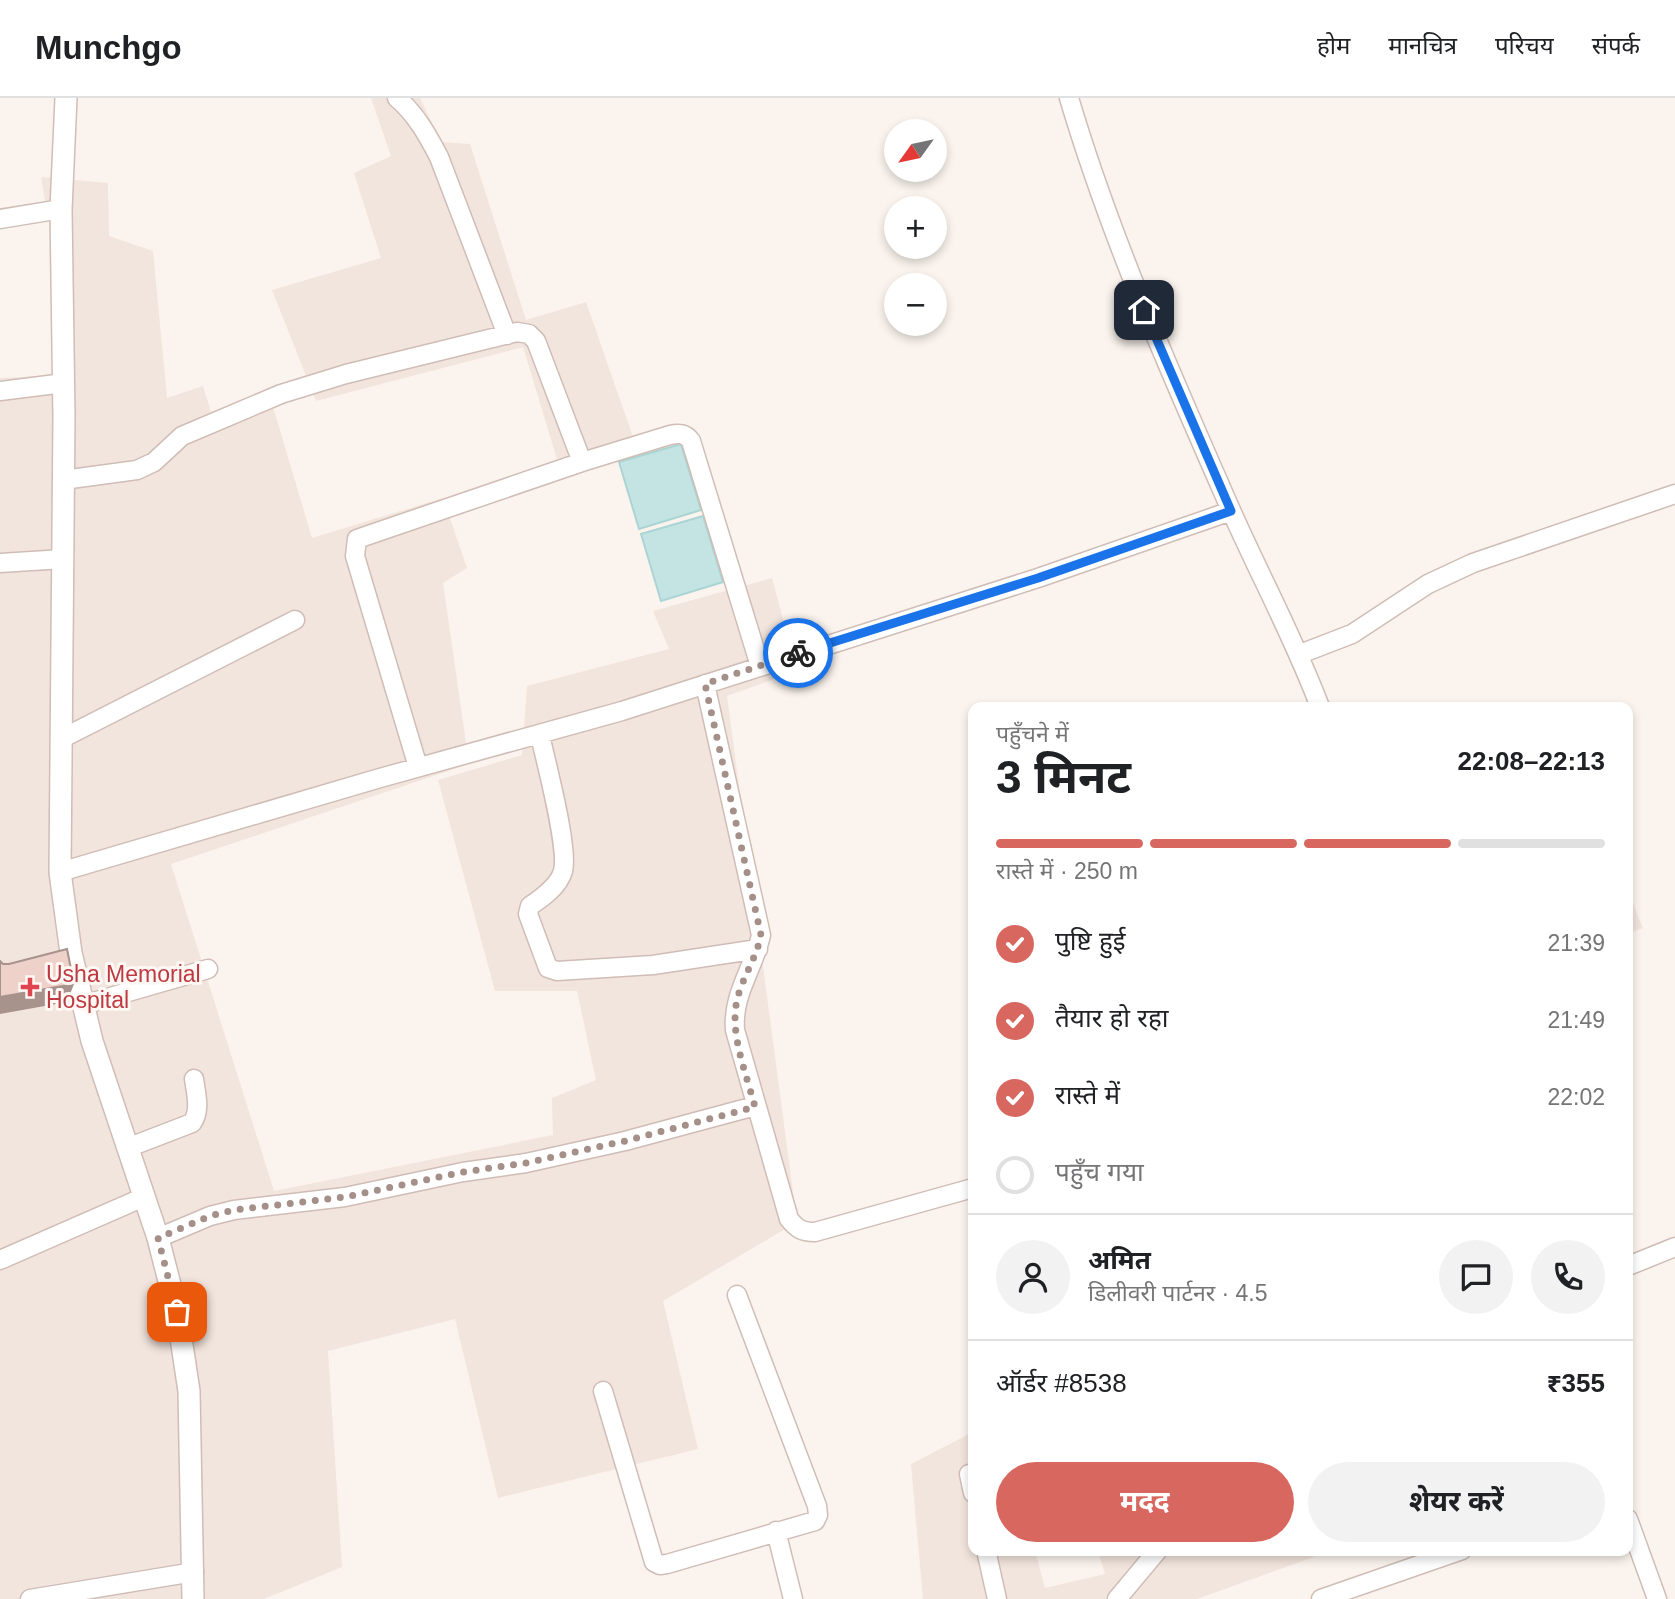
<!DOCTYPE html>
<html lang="hi">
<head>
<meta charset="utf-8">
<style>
	:root { --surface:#fff; --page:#f2f2f2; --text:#202124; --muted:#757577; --line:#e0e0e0; --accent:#d86760 }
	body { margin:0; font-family:Arial,"Noto Sans Devanagari",sans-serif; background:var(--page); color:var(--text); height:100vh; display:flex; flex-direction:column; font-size:26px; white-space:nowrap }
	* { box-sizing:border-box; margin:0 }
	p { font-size:23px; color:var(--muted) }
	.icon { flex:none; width:38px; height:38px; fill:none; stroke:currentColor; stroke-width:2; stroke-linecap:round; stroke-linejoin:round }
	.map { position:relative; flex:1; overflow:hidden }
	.details { position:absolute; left:968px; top:604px; width:665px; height:854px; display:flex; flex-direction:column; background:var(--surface); border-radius:14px; box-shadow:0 4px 10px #0003 }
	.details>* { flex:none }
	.needle { width:46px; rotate:237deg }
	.fabs { position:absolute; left:884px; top:21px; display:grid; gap:14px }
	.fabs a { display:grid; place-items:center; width:63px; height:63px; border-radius:50%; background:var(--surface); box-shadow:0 4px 10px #0003; font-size:35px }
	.pin { position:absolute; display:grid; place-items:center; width:60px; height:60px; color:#fff; margin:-30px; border-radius:14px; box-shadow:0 4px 10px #0006 }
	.courier { position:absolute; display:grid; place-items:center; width:70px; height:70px; margin:-35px; border:5px solid #1a73e8; border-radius:50%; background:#fff; color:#222; box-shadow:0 2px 9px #0007 }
	.head em { font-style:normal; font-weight:700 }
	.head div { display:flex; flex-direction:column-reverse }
	.head { display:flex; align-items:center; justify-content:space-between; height:119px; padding:0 28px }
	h1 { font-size:46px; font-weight:700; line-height:52px }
	.bar { display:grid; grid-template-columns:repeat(4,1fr); gap:10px 7px; align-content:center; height:84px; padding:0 28px }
	.bar i { height:9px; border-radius:5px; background:var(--line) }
	.bar .active { background:var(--accent) }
	.bar p { grid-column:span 4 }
	.line { display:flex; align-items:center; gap:18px; padding:0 28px; border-top:2px solid var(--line) }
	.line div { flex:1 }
	.round { display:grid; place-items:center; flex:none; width:74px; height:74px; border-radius:37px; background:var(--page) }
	ol { padding:0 28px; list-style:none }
	li { display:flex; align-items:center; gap:21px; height:77px }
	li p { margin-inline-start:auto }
	li .icon { padding:7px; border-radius:50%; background:var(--accent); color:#fff; stroke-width:4 }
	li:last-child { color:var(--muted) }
	li i { width:38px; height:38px; border:4px solid var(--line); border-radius:50% }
	.primary-button { display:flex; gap:14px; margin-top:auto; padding:14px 28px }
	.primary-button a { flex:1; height:80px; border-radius:42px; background:var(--accent); color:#fff; font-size:28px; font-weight:700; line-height:80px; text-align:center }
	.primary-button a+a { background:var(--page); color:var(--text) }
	header { display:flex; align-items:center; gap:42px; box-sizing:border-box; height:98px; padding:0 35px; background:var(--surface); border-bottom:2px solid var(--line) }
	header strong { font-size:33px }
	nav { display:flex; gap:38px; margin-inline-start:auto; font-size:24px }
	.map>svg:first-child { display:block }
	.residential { fill:#f2e5dd }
	.water { fill:#c3e4e3; stroke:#aad5d4; stroke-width:2 }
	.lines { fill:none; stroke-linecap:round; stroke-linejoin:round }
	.minor-casing { stroke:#cfbdb6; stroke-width:21 }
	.tertiary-casing { stroke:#cfbdb6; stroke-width:24 }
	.minor { stroke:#fff; stroke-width:18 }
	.tertiary { stroke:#fff; stroke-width:21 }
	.shaded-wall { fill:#a7928c }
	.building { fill:#eed1c8; stroke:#a7928c; stroke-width:2 }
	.done { stroke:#a48f89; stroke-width:7; stroke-dasharray:0 12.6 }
	.route { stroke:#1a73e8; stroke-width:9 }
	.health-dot { fill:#e0444e; stroke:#fef8f4; stroke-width:2.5 }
	.labels { text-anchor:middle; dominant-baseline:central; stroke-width:6; stroke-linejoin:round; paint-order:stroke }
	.health-label { font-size:23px; fill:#be3a42; stroke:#fef8f4; text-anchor:start }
</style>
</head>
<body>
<header>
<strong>Munchgo</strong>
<nav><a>होम</a><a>मानचित्र</a><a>परिचय</a><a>संपर्क</a></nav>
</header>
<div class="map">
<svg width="1675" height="1501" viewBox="0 0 1675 1501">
	<rect width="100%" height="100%" fill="#fbf4ee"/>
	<path class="residential" d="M371 0H420L441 44 470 46 526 222 586 204 633 339 557 361 523 249 316 303 272 192 381 160 354 75 391 58Z
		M41 79 108 85 109 138 153 153 167 300 203 288 211 314 268 292 312 440 443 400 467 470 443 485 469 666 171 766 274 1093 553 1037 552 1000 596 982 577 893H495L438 682 522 657 527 588 669 551 653 513 772 480 797 573 727 598 797 1124 663 1203 698 1351 498 1400 455 1221 328 1253 342 1469 264 1501H0V280L75 276Z
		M1628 793 1643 830 1628 836Z
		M973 1334V1452L1035 1453 1045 1490 1105 1476 1098 1453H1330L1197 1501H923L911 1366Z"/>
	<path class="water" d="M681 346 701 412 639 431 619 364Z
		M703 418 723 484 661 503 641 436Z"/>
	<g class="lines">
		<defs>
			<path id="minor" d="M397 0C416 16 428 38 439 59L507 237
				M1069 0C1111 141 1171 276 1230 410 1260 478 1294 540 1320 609
				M0 121 61 111
				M0 293 64 285
				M63 382 137 372 154 364 182 338 281 296 346 276 517 234 529 236 536 243 582 364
				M0 465 63 461
				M1300 556 1352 536 1428 486 1473 465 1675 396
				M705 586 761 837C754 870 732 896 735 932L789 1121C797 1131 802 1134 815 1134L973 1090
				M540 637C546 665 569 750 563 773 559 788 542 800 530 808L528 816 548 870 557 873 653 867 758 851
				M61 641 295 522
				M418 669 355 458 357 441 582 364 670 337C679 335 685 335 691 343L760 568
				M60 774 380 680 622 613 1038 480 1231 413
				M83 907 208 871
				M127 1050 192 1025C201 1013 196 995 194 981
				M158 1140 210 1118 234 1112 345 1099 463 1074 526 1065 625 1043 755 1008
				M0 1162 144 1099
				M1628 1168 1675 1149
				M603 1293 654 1464 660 1467 667 1466 815 1423 818 1417 817 1408 737 1197
				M969 1376 973 1395
				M1628 1421 1657 1501
				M776 1433 793 1501
				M986 1452 997 1501
				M30 1501 194 1474
				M1117 1501 1158 1452
				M1321 1501 1462 1452"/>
			<path id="tertiary" d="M66 0 61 111 64 319 60 774 71 855 92 943 158 1140 177 1214 189 1293 193 1501"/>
		</defs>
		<use href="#minor" class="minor-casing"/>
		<use href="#tertiary" class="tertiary-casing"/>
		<use href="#minor" class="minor"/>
		<use href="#tertiary" class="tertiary"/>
	</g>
	<path class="shaded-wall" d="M74 886 67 904 0 916V899Z"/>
	<path class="building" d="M67 851 74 886 0 899V863L3 866H9Z"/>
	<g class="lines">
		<path class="done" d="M177 1214 158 1140 210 1118 234 1112 345 1099 463 1074 526 1065 625 1043 755 1009C746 974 728 933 738 898 744 877 757 858 761 837L705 586 798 555"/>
		<path class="route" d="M798 555 1038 480 1231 413 1144 212"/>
	</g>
	<path class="health-dot" d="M26.5 878.5h7v7h7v7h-7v7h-7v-7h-7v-7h7z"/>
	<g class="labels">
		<g class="health-label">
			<text x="46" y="876">Usha Memorial<tspan x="46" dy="26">Hospital</tspan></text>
		</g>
	</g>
</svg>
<div class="fabs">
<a><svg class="needle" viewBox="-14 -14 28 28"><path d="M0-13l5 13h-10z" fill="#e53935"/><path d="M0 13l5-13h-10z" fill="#757577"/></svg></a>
<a>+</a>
<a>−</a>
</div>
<div class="pin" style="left:177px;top:1214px;background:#ea580c"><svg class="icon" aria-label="bag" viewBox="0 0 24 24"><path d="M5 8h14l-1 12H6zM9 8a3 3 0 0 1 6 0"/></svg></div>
<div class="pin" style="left:1144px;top:212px;background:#1f2937"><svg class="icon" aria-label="home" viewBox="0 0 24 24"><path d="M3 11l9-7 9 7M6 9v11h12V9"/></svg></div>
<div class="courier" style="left:798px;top:555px"><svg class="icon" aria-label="bike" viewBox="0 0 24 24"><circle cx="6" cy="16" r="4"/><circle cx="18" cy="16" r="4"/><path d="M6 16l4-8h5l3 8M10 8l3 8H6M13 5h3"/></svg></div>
<section class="details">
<div class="head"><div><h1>3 मिनट</h1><p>पहुँचने में</p></div><em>22:08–22:13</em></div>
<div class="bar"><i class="active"></i><i class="active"></i><i class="active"></i><i></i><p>रास्ते में · 250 m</p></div>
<ol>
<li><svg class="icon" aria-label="check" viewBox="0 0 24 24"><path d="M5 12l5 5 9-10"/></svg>पुष्टि हुई<p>21:39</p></li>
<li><svg class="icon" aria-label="check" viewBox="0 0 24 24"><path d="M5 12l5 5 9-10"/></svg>तैयार हो रहा<p>21:49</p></li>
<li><svg class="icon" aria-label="check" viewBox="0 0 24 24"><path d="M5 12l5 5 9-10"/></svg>रास्ते में<p>22:02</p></li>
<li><i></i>पहुँच गया</li>
</ol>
<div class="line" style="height:126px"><a class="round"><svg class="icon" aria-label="person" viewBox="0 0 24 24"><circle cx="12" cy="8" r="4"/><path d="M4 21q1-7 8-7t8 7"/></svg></a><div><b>अमित</b><p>डिलीवरी पार्टनर · 4.5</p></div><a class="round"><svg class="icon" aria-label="chat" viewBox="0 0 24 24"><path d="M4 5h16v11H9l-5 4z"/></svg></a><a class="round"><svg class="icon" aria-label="phone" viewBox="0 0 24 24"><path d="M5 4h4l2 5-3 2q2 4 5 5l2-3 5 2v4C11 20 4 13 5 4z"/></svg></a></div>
<div class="line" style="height:91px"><div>ऑर्डर #8538</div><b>₹355</b></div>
<div class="primary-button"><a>मदद</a><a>शेयर करें</a></div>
</section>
</div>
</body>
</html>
